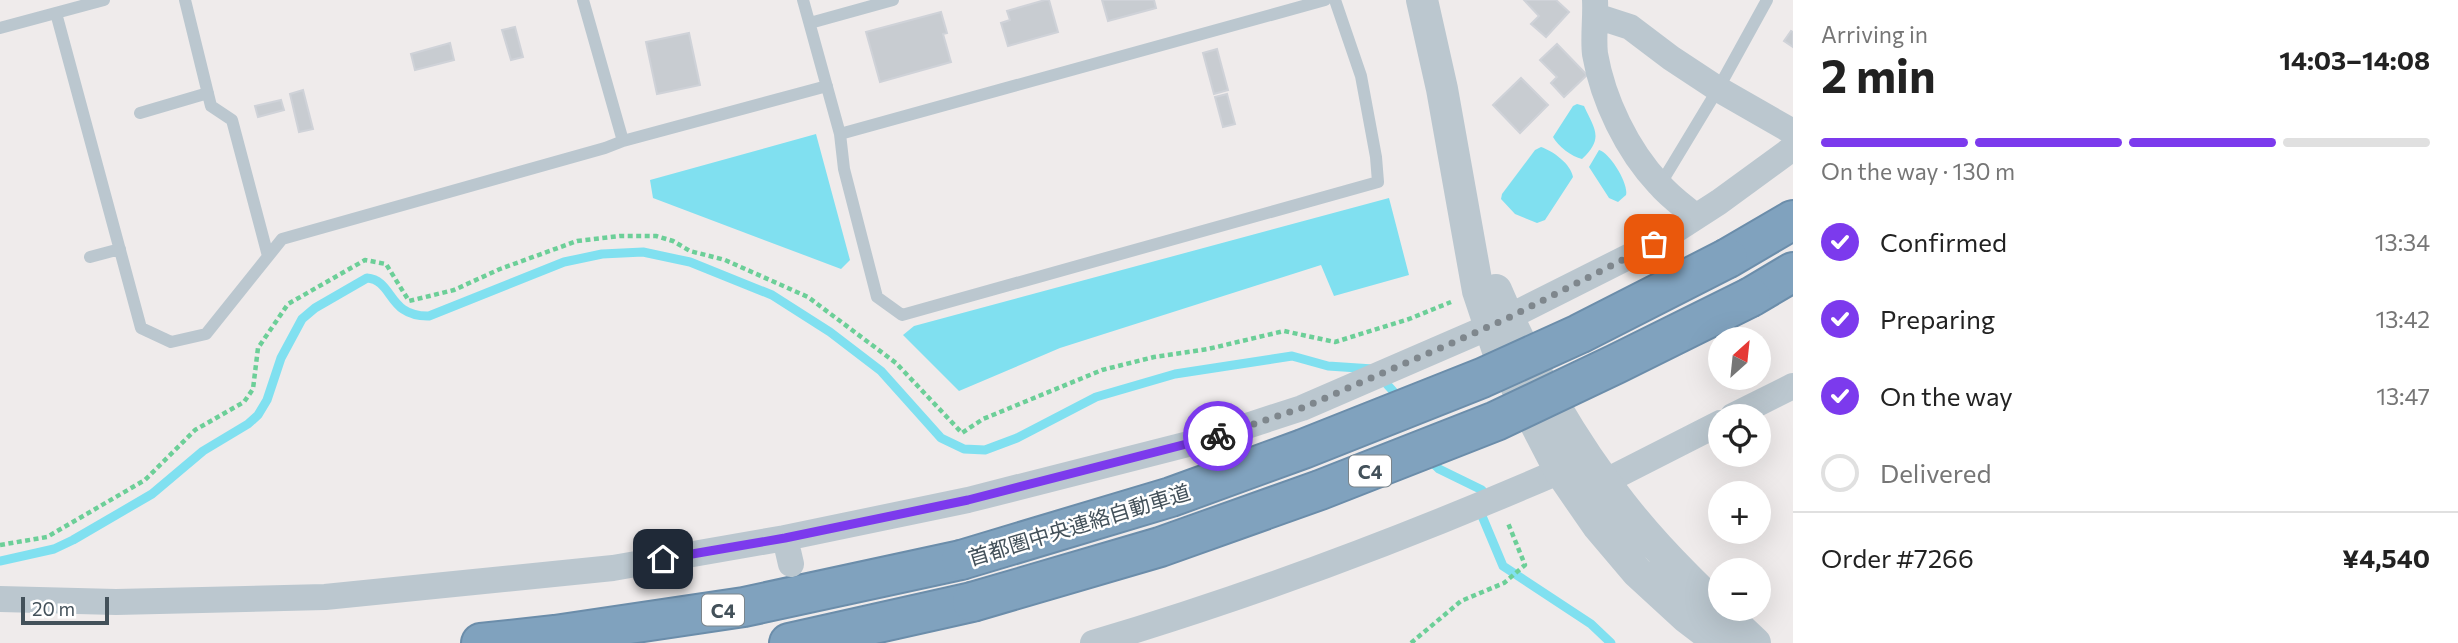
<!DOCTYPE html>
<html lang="en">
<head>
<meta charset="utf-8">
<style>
	:root { --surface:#fff; --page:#f6f6f6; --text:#222; --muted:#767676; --line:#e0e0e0; --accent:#7c3aed }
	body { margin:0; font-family:Commissioner,"Noto Sans JP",sans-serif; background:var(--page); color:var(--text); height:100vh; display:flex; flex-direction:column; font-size:26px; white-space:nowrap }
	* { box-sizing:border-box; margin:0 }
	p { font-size:23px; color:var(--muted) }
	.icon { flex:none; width:38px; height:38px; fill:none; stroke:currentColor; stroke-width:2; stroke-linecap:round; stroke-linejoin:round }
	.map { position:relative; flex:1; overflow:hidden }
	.drawer { display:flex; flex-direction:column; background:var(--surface); width:665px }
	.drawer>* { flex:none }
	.needle { width:46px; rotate:27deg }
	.buttons { position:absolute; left:1708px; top:327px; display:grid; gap:14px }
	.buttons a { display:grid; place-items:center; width:63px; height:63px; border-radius:50%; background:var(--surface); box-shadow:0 7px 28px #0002; font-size:35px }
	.scale { position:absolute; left:21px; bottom:18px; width:88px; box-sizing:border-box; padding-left:7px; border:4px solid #43515a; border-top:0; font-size:19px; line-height:24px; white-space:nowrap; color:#43515a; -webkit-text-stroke:5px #fff; paint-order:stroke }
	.pin { position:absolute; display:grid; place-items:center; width:60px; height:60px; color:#fff; margin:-30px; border-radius:14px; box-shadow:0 4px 10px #0006 }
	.courier { position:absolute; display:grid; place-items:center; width:70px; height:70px; margin:-35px; border:5px solid #7c3aed; border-radius:50%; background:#fff; color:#222; box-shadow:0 2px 9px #0007 }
	.overview em { font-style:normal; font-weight:700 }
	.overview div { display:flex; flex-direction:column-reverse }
	.overview { display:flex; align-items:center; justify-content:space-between; height:119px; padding:0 28px }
	h1 { font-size:46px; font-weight:700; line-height:52px }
	.bar { display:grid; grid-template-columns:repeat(4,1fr); gap:10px 7px; align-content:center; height:84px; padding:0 28px }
	.bar i { height:9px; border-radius:5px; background:var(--line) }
	.bar .on { background:var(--accent) }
	.bar p { grid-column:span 4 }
	.line { display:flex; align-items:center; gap:18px; padding:0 28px; border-top:2px solid var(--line) }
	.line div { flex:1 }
	ol { padding:0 28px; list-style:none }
	li { display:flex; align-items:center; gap:21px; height:77px }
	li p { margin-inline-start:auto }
	li .icon { padding:7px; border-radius:50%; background:var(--accent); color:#fff; stroke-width:4 }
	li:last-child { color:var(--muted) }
	li i { width:38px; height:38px; border:4px solid var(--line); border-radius:50% }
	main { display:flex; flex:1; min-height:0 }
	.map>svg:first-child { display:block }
	.water { fill:#80e0f0 }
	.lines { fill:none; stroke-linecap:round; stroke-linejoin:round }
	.stream { stroke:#80e0f0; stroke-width:9 }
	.building { fill:#c8ccd1; stroke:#cfd2d8; stroke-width:2 }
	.motorway-casing { stroke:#6b8daa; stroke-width:42 }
	.path { stroke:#6ccf98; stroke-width:4.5; stroke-dasharray:5 3.5; stroke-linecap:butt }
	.service { stroke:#bbc7cf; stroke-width:12 }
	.minor { stroke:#bbc7cf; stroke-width:26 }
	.tertiary { stroke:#bbc7cf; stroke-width:32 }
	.motorway { stroke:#80a2be; stroke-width:38 }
	.motorway-bridge-casing { stroke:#6b8daa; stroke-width:42; stroke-linecap:butt }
	.motorway-bridge { stroke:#80a2be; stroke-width:38 }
	.done { stroke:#7f878d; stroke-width:7; stroke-dasharray:0 12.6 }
	.route { stroke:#7c3aed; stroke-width:9 }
	.labels { text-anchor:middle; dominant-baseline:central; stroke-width:5; stroke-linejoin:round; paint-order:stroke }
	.shield { fill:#fff; stroke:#7b858c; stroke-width:2 }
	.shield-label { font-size:19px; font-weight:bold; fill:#43515a }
	.street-label { font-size:21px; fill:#43515a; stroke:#fff }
</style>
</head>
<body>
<main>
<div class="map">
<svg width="1793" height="643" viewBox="0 0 1793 643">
	<rect width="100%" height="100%" fill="#efebeb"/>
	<path class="water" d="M1577 104 1584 106C1595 130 1604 138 1582 159 1572 157 1558 146 1553 137L1573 106Z
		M816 134 850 260 841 269 653 198 650 180Z
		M1541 147C1553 151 1571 164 1573 177L1545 220 1537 223 1515 214 1501 199 1502 194 1535 150Z
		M1599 150C1610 153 1629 184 1626 195L1618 202 1609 198 1589 167Z
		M1389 198 1409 275 1334 296 1321 265 1060 348 959 391 903 335 914 326Z"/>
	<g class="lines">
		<path class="stream" d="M1428 458 1439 469 1482 490V516L1503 566 1591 624 1611 643
			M0 561 54 549 73 540 152 494 203 451 248 424 258 415 267 400 281 358 302 319 315 308 367 278C394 280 387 317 429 316L564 262 602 254 643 252 690 262 772 295 830 332 881 371 941 438 964 449 985 450 1017 438 1096 397 1175 374 1292 356 1328 366 1373 369 1393 391 1396 402"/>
	</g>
	<path class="building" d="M1045 0H1049L1058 32 1008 46 1001 23 1010 20 1007 11Z
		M1102 0H1154L1156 8 1108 21Z
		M1524 0H1556L1569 12 1546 37 1531 24 1539 16Z
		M941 12 947 33 943 34 951 62 880 82 866 32Z
		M515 27 523 57 511 60 502 30Z
		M1791 31 1793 32V47L1784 41Z
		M689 33 700 85 657 94 646 42Z
		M450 43 454 60 415 70 411 54Z
		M1557 44 1587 75 1564 97 1551 83 1557 77 1540 60Z
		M1217 49 1228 90 1214 94 1203 53Z
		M1521 78 1548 105 1520 133 1493 105Z
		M303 90 313 129 299 132 290 94Z
		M1227 94 1235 124 1223 127 1215 97Z
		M281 100 284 110 258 117 255 106Z"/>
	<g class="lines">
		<defs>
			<path id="motorway" d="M1728 258 1793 220
				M1751 297 1793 272
				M481 643 555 635 744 607 961 560
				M789 643 972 602"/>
		</defs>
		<use href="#motorway" class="motorway-casing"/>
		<path class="path" d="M0 545 47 537 145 480 195 430 244 402 253 389 258 348 288 304 365 260 386 264 409 301 454 290 500 269 577 241 620 236H656L673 241 690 251 725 260 808 297 896 363 962 433 983 419 1102 370 1154 357 1208 349 1284 331 1335 342 1409 319 1451 302
			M1411 643 1461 601 1504 583 1525 565 1508 523"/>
		<path class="service" d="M185 0 211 106 232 120 268 256
			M583 0 623 141 827 86
			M803 0 840 134 1325 0
			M56 13 141 328 171 342 206 334 282 239 605 148 623 141
			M810 23 893 0
			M0 28 104 0
			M140 113 208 93
			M840 134 844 169 877 297 902 315 1378 182 1376 157 1361 76 1335 0
			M1660 185 1718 89 1767 0
			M90 257 120 249"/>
		<path class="minor" d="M1595 0C1596 18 1593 37 1595 54 1603 100 1627 150 1659 184 1669 196 1683 206 1695 216
			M1596 16 1630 27 1671 58 1718 89 1793 132
			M1733 416 1793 386
			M1604 482 1720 423
			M785 538 791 564
			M0 599 116 602 325 597 613 568 785 538 968 500 1204 440 1302 408 1489 327 1654 244 1719 202 1793 148
			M1093 643C1252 596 1408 537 1560 471"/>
		<path class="tertiary" d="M1422 0 1442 89 1478 291 1498 351 1560 471 1598 526 1637 572 1686 617 1720 643
			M1496 290C1526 361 1574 445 1622 505 1661 555 1709 600 1755 643"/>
		<use href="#motorway" class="motorway"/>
		<defs>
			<path id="motorway-bridge" d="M961 560 1171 497 1303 449 1482 378 1579 334 1728 258
				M972 602 1160 547 1320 490 1496 421 1616 364 1751 297"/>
		</defs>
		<use href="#motorway-bridge" class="motorway-bridge-casing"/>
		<use href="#motorway-bridge" class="motorway-bridge"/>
	</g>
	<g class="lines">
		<path class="done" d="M1218 436 1302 408 1443 347 1508 318 1654 244"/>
		<path class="route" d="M663 559 785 538 968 500 1218 436"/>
	</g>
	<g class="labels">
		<g class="shield">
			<rect x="1349" y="455.5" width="42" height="31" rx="5"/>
			<rect x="702" y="594.5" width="42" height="31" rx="5"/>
		</g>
		<g class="shield-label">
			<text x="1370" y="471">C4</text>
			<text x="723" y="610">C4</text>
		</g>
		<g class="street-label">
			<text transform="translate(1079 524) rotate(-17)">首都圏中央連絡自動車道</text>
		</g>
	</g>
</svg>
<div class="buttons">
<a><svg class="needle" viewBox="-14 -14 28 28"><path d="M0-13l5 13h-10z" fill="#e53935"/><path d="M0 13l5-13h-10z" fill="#767676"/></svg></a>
<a><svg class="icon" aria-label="locate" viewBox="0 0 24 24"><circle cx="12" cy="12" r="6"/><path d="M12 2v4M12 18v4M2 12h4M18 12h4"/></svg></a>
<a>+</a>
<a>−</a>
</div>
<div class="scale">20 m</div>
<div class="pin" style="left:1654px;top:244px;background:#ea580c"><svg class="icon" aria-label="bag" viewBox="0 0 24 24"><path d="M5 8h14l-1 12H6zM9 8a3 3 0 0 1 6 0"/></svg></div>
<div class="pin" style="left:663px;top:559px;background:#1f2937"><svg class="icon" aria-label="home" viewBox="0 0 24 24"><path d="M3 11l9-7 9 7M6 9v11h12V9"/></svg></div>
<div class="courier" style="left:1218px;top:436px"><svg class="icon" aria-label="bike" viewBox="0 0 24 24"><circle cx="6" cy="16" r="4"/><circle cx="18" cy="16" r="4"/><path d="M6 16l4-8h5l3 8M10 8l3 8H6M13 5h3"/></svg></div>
</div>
<section class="drawer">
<div class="overview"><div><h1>2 min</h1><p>Arriving in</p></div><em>14:03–14:08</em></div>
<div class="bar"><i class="on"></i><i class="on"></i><i class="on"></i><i></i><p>On the way · 130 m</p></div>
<ol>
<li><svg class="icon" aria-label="check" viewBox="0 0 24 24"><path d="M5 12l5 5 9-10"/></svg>Confirmed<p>13:34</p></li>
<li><svg class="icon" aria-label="check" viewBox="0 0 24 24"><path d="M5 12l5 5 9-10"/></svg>Preparing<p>13:42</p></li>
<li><svg class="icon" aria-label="check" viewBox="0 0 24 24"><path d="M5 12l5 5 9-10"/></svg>On the way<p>13:47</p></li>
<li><i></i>Delivered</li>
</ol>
<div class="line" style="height:91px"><div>Order #7266</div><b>¥4,540</b></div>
</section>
</main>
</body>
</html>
